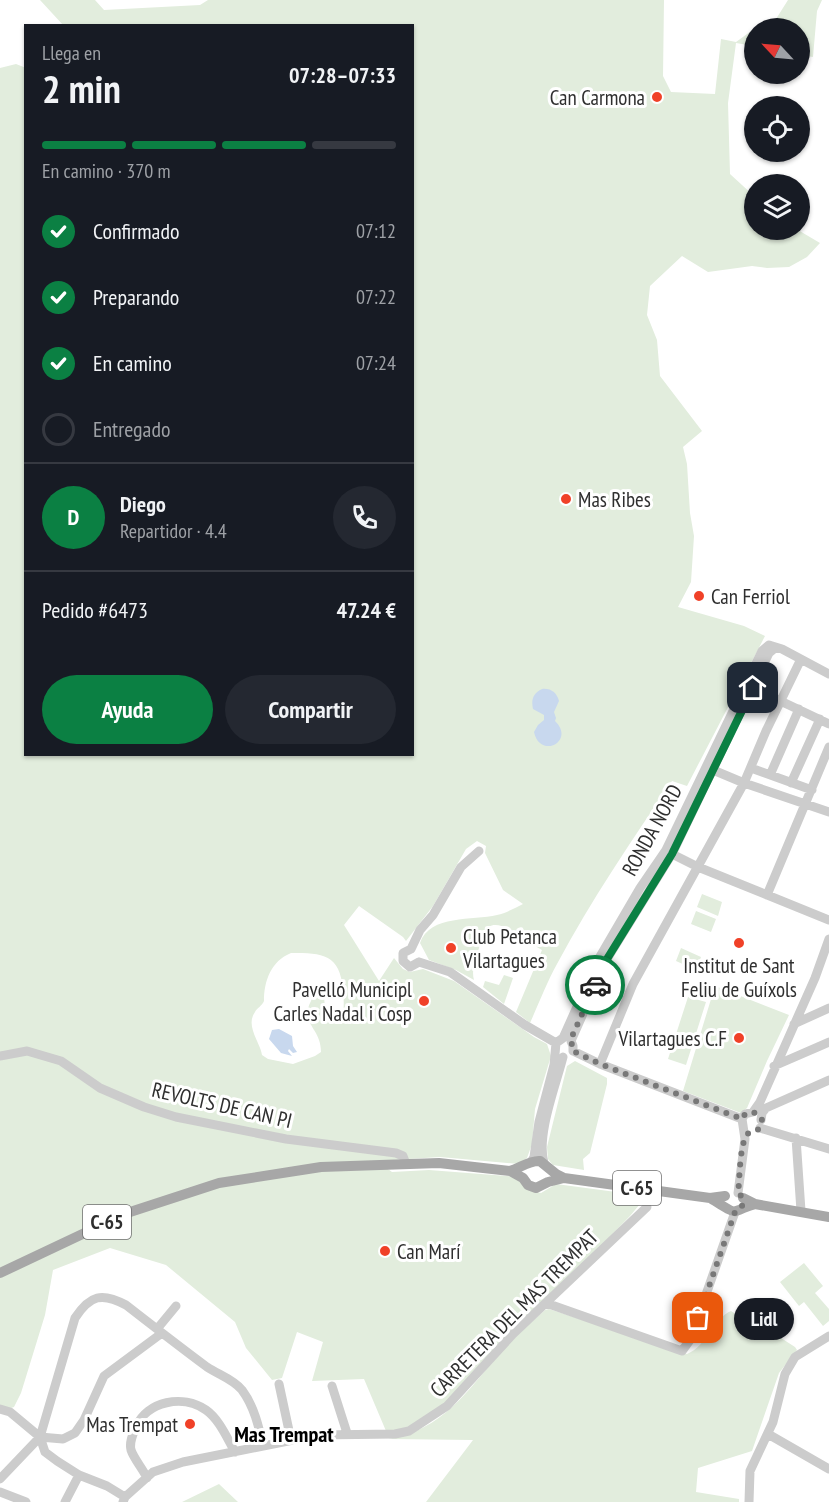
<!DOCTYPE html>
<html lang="es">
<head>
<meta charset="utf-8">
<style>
	:root { --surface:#171b24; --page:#242831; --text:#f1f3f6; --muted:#9ea1a6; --line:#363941; --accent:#0b8043 }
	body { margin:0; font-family:"PT Sans Narrow",sans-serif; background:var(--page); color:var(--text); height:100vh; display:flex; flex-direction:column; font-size:22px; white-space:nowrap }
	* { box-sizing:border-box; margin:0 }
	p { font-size:20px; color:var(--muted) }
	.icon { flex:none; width:33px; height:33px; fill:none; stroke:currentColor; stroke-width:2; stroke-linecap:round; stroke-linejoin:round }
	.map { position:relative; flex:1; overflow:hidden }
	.panel { position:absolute; left:24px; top:24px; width:390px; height:732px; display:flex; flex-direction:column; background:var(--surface); border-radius:0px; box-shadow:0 2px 4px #0004 }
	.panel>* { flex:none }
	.needle { width:39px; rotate:296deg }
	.buttons { position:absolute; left:744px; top:18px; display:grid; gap:12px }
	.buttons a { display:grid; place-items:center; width:66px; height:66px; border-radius:50%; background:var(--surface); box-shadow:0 2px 4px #0004; font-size:30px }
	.pin { position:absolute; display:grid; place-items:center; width:51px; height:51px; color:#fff; margin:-26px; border-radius:12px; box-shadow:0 3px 9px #0006 }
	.courier { position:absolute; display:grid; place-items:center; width:60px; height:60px; margin:-30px; border:4px solid #0b8043; border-radius:50%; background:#fff; color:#222; box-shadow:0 2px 8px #0007 }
	.bubble { position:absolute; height:42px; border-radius:21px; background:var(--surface); box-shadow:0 2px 4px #0004; font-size:20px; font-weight:600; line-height:42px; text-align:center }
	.headline em { font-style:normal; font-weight:600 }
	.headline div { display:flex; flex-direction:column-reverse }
	.headline { display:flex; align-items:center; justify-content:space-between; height:102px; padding:0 18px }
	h1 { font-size:39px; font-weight:600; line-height:45px }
	.bar { display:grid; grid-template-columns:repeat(4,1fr); gap:9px 6px; align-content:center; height:72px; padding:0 18px }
	.bar i { height:8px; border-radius:4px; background:var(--line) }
	.bar .selected { background:var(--accent) }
	.bar p { grid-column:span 4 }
	.line { display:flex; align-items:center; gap:15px; padding:0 18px; border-top:2px solid var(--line) }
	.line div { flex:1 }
	.round { display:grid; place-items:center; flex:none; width:63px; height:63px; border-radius:32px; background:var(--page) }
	ol { padding:0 18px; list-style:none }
	li { display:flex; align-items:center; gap:18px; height:66px }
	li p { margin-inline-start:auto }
	li .icon { padding:6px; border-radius:50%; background:var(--accent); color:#fff; stroke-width:4 }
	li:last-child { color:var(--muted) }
	li i { width:33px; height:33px; border:3px solid var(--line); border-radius:50% }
	.button { display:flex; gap:12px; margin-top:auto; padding:12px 18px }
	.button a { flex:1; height:69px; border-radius:36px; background:var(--accent); color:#fff; font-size:24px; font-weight:600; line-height:69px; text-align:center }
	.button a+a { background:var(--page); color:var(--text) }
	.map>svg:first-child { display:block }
	.green { fill:#e2eddd; fill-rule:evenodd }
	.water { fill:#c8d8ee }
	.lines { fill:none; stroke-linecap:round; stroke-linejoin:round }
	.minor { stroke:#ccc; stroke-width:9 }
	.major { stroke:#a7a7a7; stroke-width:10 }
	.done { stroke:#787878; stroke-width:6; stroke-dasharray:0 10.8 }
	.route { stroke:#0b8043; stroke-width:8 }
	.poi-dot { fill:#f04128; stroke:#fff; stroke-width:2 }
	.labels { text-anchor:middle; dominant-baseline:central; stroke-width:6; stroke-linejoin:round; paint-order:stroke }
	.shield { fill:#fff; stroke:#6d6d6d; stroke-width:1.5 }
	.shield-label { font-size:20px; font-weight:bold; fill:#2f2f2f }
	.poi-label { font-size:21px; fill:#2f2f2f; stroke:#fff; text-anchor:end }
	.street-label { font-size:21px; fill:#2f2f2f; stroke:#fff }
	.neighbourhood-label { font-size:22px; font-weight:bold; fill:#000; stroke:#fff }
</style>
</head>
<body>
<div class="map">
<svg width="829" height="1502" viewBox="0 0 829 1502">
	<rect width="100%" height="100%" fill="#fff"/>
	<path class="green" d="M40 0H95L104 10 200 5 208 0H664L663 76 671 92 715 94 721 39 736 42 754 29V46L736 43 728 103 730 174 754 196V230H798L820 243 807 257 789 267 767 268 752 266 708 272 682 256 650 286 647 315 657 340 660 376 702 431 683 447 687 464 690 513 694 536 691 582 678 607 744 626 765 636 687 786 672 781C632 840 591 900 557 964 547 982 539 1003 530 1023L516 1012 542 950C530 944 501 918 489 927 483 932 481 942 479 948 476 958 471 970 474 980L456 970 429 960 420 943C430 914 473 921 497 915 506 913 515 908 523 904L503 890 485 853 486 846 477 841 466 849 433 906 406 941 403 937 359 906 344 925 379 981 394 958 403 969 410 972 423 969 454 981 534 1037 547 1044 551 1056 535 1109 532 1144 527 1158 519 1164 440 1157 377 1161 392 1172 429 1170 518 1177 526 1189 541 1193 556 1184 631 1194 636 1195 640 1204 630 1216 444 1408 411 1429 386 1431 364 1379 312 1381 323 1342 297 1332 282 1378 272 1380 246 1348 235 1322 166 1265 110 1248 53 1270 45 1315 21 1393 14 1407 0 1412V68L16 64 26 68V754H412V26L63 25ZM291 953C323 953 340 954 343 990 344 1002 345 1012 339 1023L336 1024 326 1014 323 990H320C314 993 313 996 311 1001 299 1024 321 1027 321 1052L315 1056 293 1064 268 1059 262 1055C260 1042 245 1026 255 1012 257 1008 262 1006 264 1001 264 981 271 961 291 953Z
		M788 0H822L817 11 813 57 800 55V28H755L776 19Z
		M702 894 722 902 718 916 697 907Z
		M696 911 716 919 711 932 691 924Z
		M681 948 701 957 696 970 676 961Z
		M504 975 513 978 504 1004 483 987 485 981 499 985Z
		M715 986 789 1015 767 1061 747 1108 741 1113 683 1091Z
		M688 997 706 1002 686 1065 668 1059Z
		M575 1061 607 1078V1084L590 1153 583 1159 584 1170 553 1165 548 1159 547 1147 567 1066Z
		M804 1263 823 1286 815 1293 829 1309V1321L823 1326 804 1302 799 1306 780 1282Z
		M549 1309 687 1354C707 1346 714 1318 731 1311L750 1323 756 1322 795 1347 797 1350 779 1373 752 1451 698 1468 696 1492 739 1499V1502H426L473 1440 388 1439C443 1430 467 1391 501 1352 515 1337 530 1323 545 1310Z
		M219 1484 238 1502H182Z"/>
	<path class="water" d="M542 689C551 688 557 693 559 701L554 712 556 718 555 721C576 741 540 760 534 732L538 725 544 720V715L533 709C531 700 533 693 542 689Z
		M279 1029 292 1036 293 1046 297 1052 293 1053 289 1049 288 1051 292 1056 281 1053 269 1039 272 1030Z"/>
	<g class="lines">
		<path class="minor" d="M753 688 829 724
			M751 768 812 790
			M713 770 744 783 829 812
			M770 775 799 709
			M791 783 820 719
			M672 854 698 867 829 920
			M767 895 829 747
			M411 949 420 930 433 915 461 867 479 851
			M411 949 403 953V961L410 967 419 962
			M419 962 450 972 525 1025 556 1043
			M794 1024 829 1008
			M556 1043 563 1038 598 960 640 888 666 850 762 651 769 645 782 649 829 674
			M573 1051V1046L571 1041 607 959 672 854 769 653 775 648
			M573 1051 600 1064 742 1119
			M0 1056 27 1051 61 1061 100 1088 144 1107 176 1117 286 1139 396 1153 403 1156 406 1164
			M600 1064 633 984 744 783 766 731 801 659
			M774 1066 829 1042
			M742 1119 745 1114 753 1112 760 1102 815 978 829 939
			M761 1120 762 1113 766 1108 829 1080
			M760 1128 829 1149
			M796 1138 801 1211
			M531 1162 534 1157 539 1122 554 1065 556 1043
			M544 1163C536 1135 556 1085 563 1057
			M738 1193 745 1139 742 1119
			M546 1303 682 1351 690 1340 735 1212
			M157 1329 176 1306
			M279 1384 291 1440
			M332 1386 347 1433
			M0 1409 10 1412 40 1437 45 1452 57 1461 79 1475 107 1486 125 1497
			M768 1434 829 1469
			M40 1437 63 1439 75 1433 84 1420 104 1376 162 1333
			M147 1478C143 1469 134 1459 131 1450 129 1442 133 1434 136 1427 147 1401 183 1394 206 1410 219 1419 227 1438 235 1452
			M0 1479 40 1437 75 1318C90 1295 102 1292 126 1305 153 1326 180 1347 207 1367 219 1375 233 1379 242 1390 254 1406 259 1427 263 1446
			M0 1492 26 1502
			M65 1502 79 1475
			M123 1502 125 1497 153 1472 183 1462 318 1435 395 1434 409 1431 447 1406 513 1334 647 1207
			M749 1502 750 1471 773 1422 785 1374 795 1357 829 1336"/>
		<path class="major" d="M510 1171C520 1168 530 1160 540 1161L556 1174 564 1178 710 1198 725 1196
			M710 1198C716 1201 731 1213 736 1211 743 1209 746 1206 755 1204
			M743 1198 755 1204 829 1217
			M0 1273 127 1213 219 1183 321 1167 439 1163 510 1171 523 1178 528 1185 536 1188 548 1182 564 1178"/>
	</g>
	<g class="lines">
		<path class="done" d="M595 985 570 1041 573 1046V1051L600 1064 742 1119 745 1114 753 1112 759 1115 762 1120 759 1129C756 1131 753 1131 750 1132 739 1137 740 1181 738 1193 746 1199 744 1208 735 1212L698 1318"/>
		<path class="route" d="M595 985 607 959 672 854 753 688"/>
	</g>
	<g class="poi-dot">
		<circle cx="657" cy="97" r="6"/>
		<circle cx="566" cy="499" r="6"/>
		<circle cx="699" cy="596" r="6"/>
		<circle cx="739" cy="943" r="6"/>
		<circle cx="451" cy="948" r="6"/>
		<circle cx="424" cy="1001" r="6"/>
		<circle cx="739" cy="1038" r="6"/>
		<circle cx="385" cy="1251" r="6"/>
		<circle cx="190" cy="1424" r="6"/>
	</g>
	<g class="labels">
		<g class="shield">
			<rect x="613" y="1171" width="48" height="34" rx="4.5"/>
			<rect x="83" y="1205" width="48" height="34" rx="4.5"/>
		</g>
		<g class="shield-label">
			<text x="637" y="1188">C-65</text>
			<text x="107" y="1222">C-65</text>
		</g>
		<g class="poi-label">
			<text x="645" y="97">Can Carmona</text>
			<text x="578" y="499" text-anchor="start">Mas Ribes</text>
			<text x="711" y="596" text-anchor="start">Can Ferriol</text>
			<text x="463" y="936" text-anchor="start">Club Petanca<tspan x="463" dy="24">Vilartagues</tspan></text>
			<text x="739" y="965" text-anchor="middle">Institut de Sant<tspan x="739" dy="24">Feliu de Guíxols</tspan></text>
			<text x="412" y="989">Pavelló Municipl<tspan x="412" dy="24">Carles Nadal i Cosp</tspan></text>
			<text x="727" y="1038">Vilartagues C.F</text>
			<text x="397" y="1251" text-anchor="start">Can Marí</text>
			<text x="178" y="1424">Mas Trempat</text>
		</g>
		<g class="street-label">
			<text transform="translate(652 830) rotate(-61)">RONDA NORD</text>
			<text transform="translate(222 1105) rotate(13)">REVOLTS DE CAN PI</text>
			<text transform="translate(514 1313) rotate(-45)">CARRETERA DEL MAS TREMPAT</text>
		</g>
		<g class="neighbourhood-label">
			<text x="284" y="1434">Mas Trempat</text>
		</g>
	</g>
</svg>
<div class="buttons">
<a><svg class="needle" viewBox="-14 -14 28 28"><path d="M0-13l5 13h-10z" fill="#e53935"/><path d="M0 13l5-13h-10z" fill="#9ea1a6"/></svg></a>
<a><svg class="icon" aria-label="locate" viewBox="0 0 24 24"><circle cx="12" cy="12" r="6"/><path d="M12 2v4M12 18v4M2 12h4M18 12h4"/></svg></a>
<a><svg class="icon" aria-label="layers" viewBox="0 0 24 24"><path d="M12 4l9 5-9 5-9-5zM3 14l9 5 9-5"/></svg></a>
</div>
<div class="pin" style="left:698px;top:1318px;background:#ea580c"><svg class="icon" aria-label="bag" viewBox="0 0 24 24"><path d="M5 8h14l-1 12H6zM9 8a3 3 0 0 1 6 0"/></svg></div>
<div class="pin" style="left:753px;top:688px;background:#1f2937"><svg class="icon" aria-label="home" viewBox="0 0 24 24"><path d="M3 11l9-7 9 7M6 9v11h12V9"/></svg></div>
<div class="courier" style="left:595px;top:985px"><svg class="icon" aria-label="car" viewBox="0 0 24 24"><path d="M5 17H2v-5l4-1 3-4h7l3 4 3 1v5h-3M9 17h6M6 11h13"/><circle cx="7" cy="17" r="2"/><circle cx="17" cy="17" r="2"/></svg></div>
<div class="bubble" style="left:734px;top:1298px;width:60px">Lidl</div>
<section class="panel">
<div class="headline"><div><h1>2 min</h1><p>Llega en</p></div><em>07:28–07:33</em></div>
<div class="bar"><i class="selected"></i><i class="selected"></i><i class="selected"></i><i></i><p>En camino · 370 m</p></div>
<ol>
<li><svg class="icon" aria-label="check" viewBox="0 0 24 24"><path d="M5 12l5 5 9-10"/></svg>Confirmado<p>07:12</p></li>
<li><svg class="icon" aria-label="check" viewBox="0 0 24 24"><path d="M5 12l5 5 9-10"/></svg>Preparando<p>07:22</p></li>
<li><svg class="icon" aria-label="check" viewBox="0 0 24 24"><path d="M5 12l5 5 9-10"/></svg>En camino<p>07:24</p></li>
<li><i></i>Entregado</li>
</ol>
<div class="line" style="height:108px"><b class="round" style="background:var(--accent);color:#fff">D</b><div><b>Diego</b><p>Repartidor · 4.4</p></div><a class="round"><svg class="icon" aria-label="phone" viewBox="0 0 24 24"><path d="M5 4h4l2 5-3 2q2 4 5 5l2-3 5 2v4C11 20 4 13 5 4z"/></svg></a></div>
<div class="line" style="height:78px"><div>Pedido #6473</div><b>47.24 €</b></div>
<div class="button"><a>Ayuda</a><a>Compartir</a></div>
</section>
</div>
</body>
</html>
